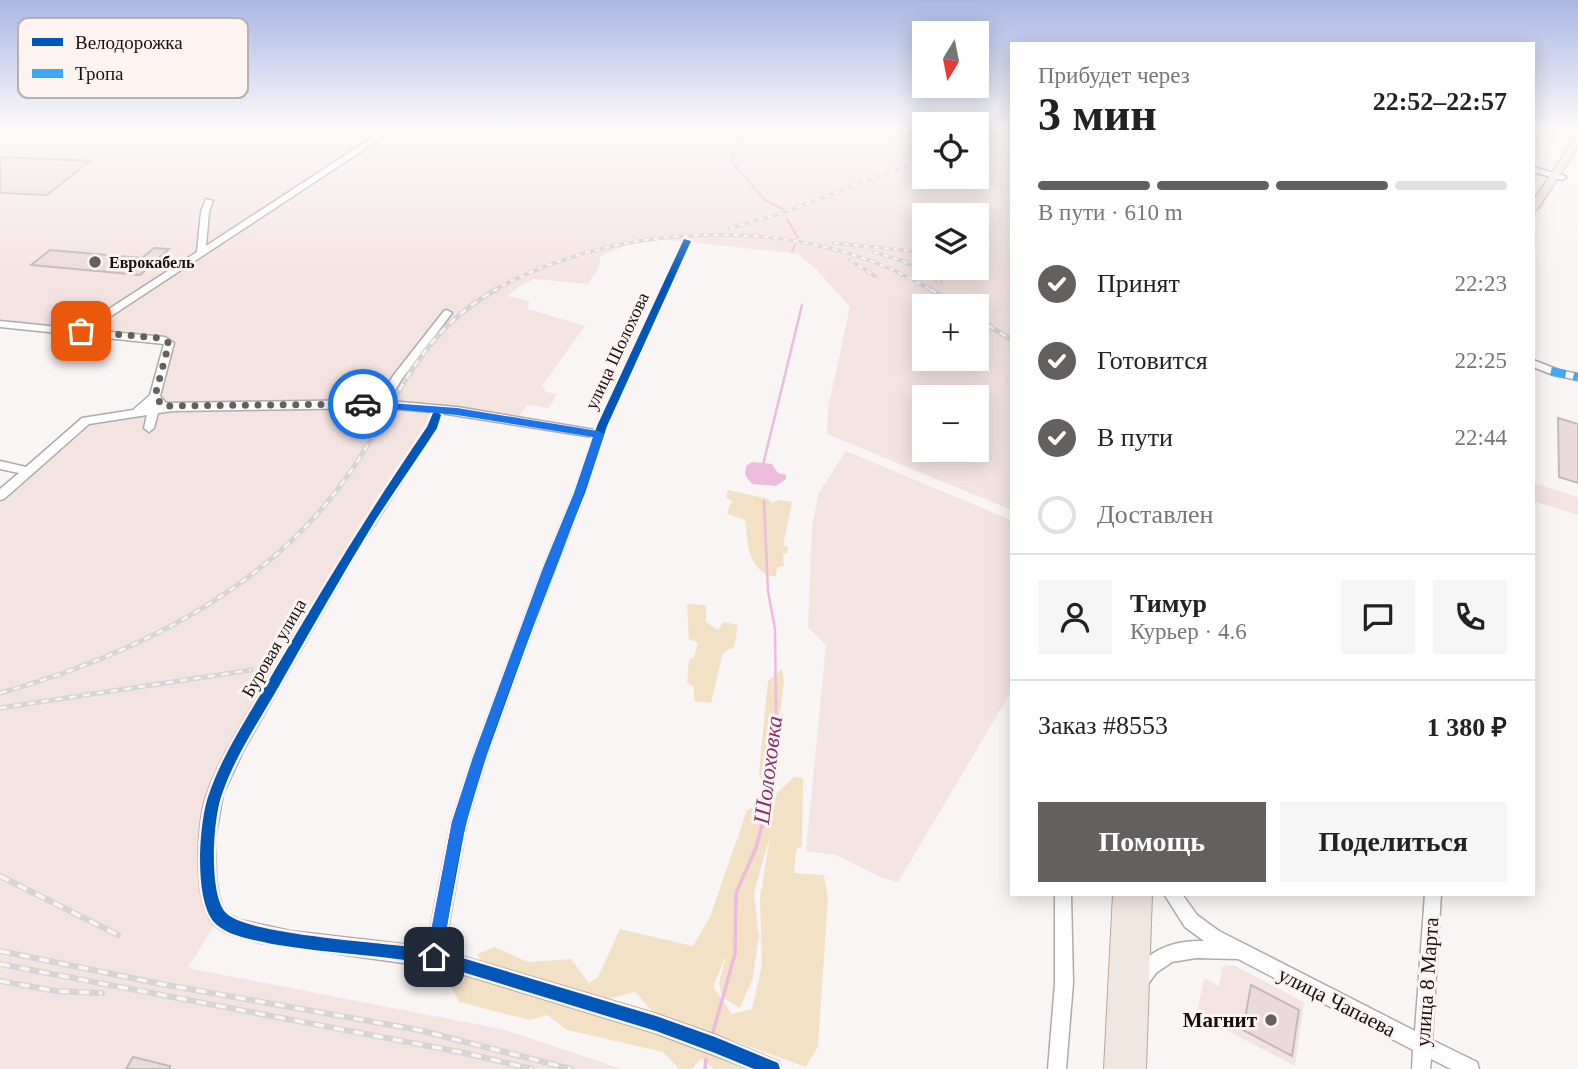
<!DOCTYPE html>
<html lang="ru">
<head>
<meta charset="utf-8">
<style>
	:root { --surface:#fff; --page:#f6f6f6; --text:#222; --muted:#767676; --line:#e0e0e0; --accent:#656060 }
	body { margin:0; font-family:Georgia,serif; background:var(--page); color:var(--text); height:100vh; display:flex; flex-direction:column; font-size:26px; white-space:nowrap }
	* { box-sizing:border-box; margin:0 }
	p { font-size:23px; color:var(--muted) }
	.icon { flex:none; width:38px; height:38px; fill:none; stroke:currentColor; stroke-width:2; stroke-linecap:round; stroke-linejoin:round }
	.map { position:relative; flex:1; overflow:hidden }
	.drawer { position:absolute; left:1010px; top:42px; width:525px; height:854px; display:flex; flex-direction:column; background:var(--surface); border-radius:0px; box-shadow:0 4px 18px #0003 }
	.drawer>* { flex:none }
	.needle { width:46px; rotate:190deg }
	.fabs { position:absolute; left:912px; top:21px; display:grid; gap:14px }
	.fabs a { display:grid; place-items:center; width:77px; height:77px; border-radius:0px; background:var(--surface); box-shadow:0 4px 18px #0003; font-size:35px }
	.pin { position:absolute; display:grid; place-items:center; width:60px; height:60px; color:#fff; margin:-30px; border-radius:14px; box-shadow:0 4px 10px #0006 }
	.courier { position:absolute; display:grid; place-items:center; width:70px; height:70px; margin:-35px; border:5px solid #1a73e8; border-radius:50%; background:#fff; color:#222; box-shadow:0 2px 9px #0007 }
	.summary em { font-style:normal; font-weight:600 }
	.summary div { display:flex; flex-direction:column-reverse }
	.summary { display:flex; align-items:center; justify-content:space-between; height:119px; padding:0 28px }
	h1 { font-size:46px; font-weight:600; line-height:52px }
	.bar { display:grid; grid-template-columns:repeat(4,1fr); gap:10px 7px; align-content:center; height:84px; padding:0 28px }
	.bar i { height:9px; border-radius:5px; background:var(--line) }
	.bar .active { background:var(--accent) }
	.bar p { grid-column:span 4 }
	.line { display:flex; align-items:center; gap:18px; padding:0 28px; border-top:2px solid var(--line) }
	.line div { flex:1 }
	.round { display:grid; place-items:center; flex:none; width:74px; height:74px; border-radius:0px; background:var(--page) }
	ol { padding:0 28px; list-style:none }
	li { display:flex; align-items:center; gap:21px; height:77px }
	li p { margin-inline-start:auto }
	li .icon { padding:7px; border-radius:50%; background:var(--accent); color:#fff; stroke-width:4 }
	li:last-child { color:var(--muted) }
	li i { width:38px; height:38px; border:4px solid var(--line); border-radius:50% }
	.primary-button { display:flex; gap:14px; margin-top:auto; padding:14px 28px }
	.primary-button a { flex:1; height:80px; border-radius:0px; background:var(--accent); color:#fff; font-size:28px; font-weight:600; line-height:80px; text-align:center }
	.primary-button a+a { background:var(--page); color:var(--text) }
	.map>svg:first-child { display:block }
	.built { fill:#f3e4e2; fill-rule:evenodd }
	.green { fill:#f3e1c6; fill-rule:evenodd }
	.water { fill:#ecbcdc }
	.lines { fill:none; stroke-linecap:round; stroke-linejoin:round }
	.stream-far2 { stroke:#ecbcdc; stroke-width:2 }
	.stream-far1 { stroke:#ecbcdc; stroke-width:2.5 }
	.stream { stroke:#ecbcdc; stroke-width:3.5 }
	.building { fill:#ebdadd; stroke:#bfbbbb; stroke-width:2 }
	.minor-casing { stroke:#afabaa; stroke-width:3 }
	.major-casing { stroke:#b7a79c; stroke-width:2 }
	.minor { fill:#fefefe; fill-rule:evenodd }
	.major { fill:#f1e7e1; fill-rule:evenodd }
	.rail-far2-casing { stroke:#d6d5d5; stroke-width:3.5 }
	.rail-far1-casing { stroke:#d6d5d5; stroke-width:5 }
	.rail-casing { stroke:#d6d5d5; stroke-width:6 }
	.rail-far2 { stroke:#fdf4f2; stroke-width:2; stroke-dasharray:5; stroke-linecap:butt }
	.rail-far1 { stroke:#fdf4f2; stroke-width:2.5; stroke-dasharray:7; stroke-linecap:butt }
	.rail { stroke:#fdf4f2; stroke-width:3.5; stroke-dasharray:10; stroke-linecap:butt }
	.quiet { stroke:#3fa9f5; stroke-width:8; stroke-dasharray:15 8; stroke-linecap:butt }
	.cycleway-casing { stroke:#fdf4f2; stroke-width:5 }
	.cycleway { fill:#0057b8; fill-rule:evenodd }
	.route { fill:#1a73e8 }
	.done { stroke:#656060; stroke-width:7; stroke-dasharray:0 12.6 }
	.poi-dot { fill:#656060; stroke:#fdf4f2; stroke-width:2.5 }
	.labels { text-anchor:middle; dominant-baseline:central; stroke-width:6; stroke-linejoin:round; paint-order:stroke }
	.far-poi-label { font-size:16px; font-weight:bold; fill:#15100f; stroke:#fdf4f2; text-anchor:start }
	.street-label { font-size:18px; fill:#15100f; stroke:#fdf4f2 }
	.near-street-label { font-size:21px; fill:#15100f; stroke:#fdf4f2 }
	.near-poi-label { font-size:21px; font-weight:bold; fill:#15100f; stroke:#fdf4f2; text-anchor:end }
	.near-water-label { font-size:23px; font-style:italic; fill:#81356e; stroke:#fdf4f2 }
	.key { fill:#fdf4f2; stroke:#b7b0ae; stroke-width:2 }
	.key-label { font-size:19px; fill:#15100f }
</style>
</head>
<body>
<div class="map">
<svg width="1578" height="1069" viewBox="0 0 1578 1069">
	<rect width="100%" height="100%" fill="#faf5f5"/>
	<path class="built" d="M0 129H924V177H976L977 129H1011V510L827 434 828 408 850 307 817 270 798 254 660 239 634 243 607 253 600 257 599 268 588 284 534 279 519 286 508 296 529 301 528 309 585 326 542 386 546 392 557 394 549 408 527 405 516 421 432 411 436 415 244 736 209 817 219 918 188 968 506 1030 622 1069H0V496L86 421 135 414 155 396 169 343 0 324ZM924 215H976V268H924ZM924 306H976V359H924ZM924 397H976V450H924Z
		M846 451 1011 520V692L898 882 880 877 836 855 806 851 826 645 808 627 812 527 818 494Z
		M1533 483 1578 497V515L1533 501Z
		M1233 965 1304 1002 1295 1066 1197 1015 1204 978 1219 986 1223 966Z"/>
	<path class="green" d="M158 129H222V138L147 139 141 133Z
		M728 490 768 499 772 503 778 500 792 502 783 545 788 547 787 553 783 554 784 566 777 567 776 577C747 572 748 544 745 520L727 514 732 501 726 497Z
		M687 604 706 605V622L718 630 723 622 738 625 734 647 723 653 711 703 694 701V686L687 683 689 660 694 657 698 643 689 639Z
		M782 669 784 681 772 777 773 810 777 793 794 777 803 778 802 846 796 850 794 873 824 875 828 898 818 1046 806 1067 652 1011 635 992 608 999 481 965 478 954 494 947 528 962 571 959 589 983 598 977 620 929 693 946 710 917 747 810 758 805 762 787 759 772 768 681ZM770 836 760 898 762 965 752 1009 732 1014 713 987 727 953 719 982 722 997 740 1008 753 978 759 935 754 893Z
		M454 970 614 1013 768 1069H714L701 1058 692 1069H679L663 1052 567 1030 547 1015 530 1020 459 1002 445 974Z"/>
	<path class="water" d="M752 462 772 464 778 473 786 475V479L776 486 752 484 745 475 746 466Z"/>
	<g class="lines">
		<path class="stream-far2" d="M743 132 744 129
			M738 146 739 142
			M735 152 731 161 765 200 783 209
			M787 219 798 238
			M792 251 795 245"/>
		<path class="stream-far1" d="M763 465 802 305
			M764 501 768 591 775 629 776 714 771 748"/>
		<path class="stream" d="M713 1032 735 954 736 893 756 848 766 810 771 746
			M705 1069 706 1059"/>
	</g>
	<path class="building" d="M0 157 90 161 47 195 0 193Z
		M154 248 169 249 140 275 31 265 50 250 142 258Z
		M1558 418 1578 424V483L1559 477Z
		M1251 985 1299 1010 1292 1056 1243 1030Z
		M133 1057 170 1066V1069H126Z"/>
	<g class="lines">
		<defs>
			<path id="minor" d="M376 135 383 137 90 330 165 337 174 343 160 396 166 403 379 400 393 376 444 311 447 310 452 313 401 380 389 401 457 407 595 430 683 241 690 239 691 241 607 426 586 493 555 568 487 757 467 822 444 951 656 1014 715 1035 779 1062 781 1069H751L656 1033 446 969 261 943C247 939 228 936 216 926 192 906 197 825 206 797 221 754 248 714 271 675 320 591 371 507 427 427L433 412 382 408 173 411 158 413 154 428 149 432 144 428 147 415 89 424 4 499 0 500V489L19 473 0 469V461L26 467 82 418 133 410 150 395 164 344 0 327V321L78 329 197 252 201 212 206 199 213 201 209 212 206 246ZM440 413 593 437 574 493 543 568 473 757 451 822 427 947 290 931 240 920 228 914 222 906 219 896 216 879 215 839 223 794 243 751 358 550 437 428Z
				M1533 167 1565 176 1566 178 1562 180 1533 172Z
				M1533 360 1559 370 1578 374V380L1553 375 1533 367Z
				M1055 894H1071L1073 983 1066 1069H1048L1055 983Z
				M1164 894H1182L1197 915 1219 931 1415 1031 1425 894H1441L1432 1040 1477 1062 1479 1069H1451L1431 1059 1430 1069H1412L1413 1050 1238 959 1196 958 1172 962 1156 973 1148 984 1142 987 1136 984 1133 978C1145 949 1175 940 1204 941L1185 927Z"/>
			<path id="major" d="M1578 136V147L1538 209 1533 212V201L1575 137Z
				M1113 894H1152L1146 1069H1104Z"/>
		</defs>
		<use href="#minor" class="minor-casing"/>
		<use href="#major" class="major-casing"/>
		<use href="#minor" class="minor"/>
		<use href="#major" class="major"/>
		<defs>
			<path id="rail-far2" d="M976 143 1012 136
				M730 228 780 214 924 159
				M834 243 910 251
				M874 252 903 261 940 282
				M850 260 875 276
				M493 291C621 219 806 213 933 291"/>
			<path id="rail-far1" d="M930 289 957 306
				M976 318 1012 340
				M0 693C128 657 263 593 343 482 398 408 410 338 497 289
				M0 708 251 670"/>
			<path id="rail" d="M0 876 118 935
				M0 951 161 984 419 1030 571 1069
				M0 964 465 1053 532 1069
				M0 981 56 991 102 993"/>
		</defs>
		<use href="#rail-far2" class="rail-far2-casing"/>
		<use href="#rail-far1" class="rail-far1-casing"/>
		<use href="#rail" class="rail-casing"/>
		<use href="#rail-far2" class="rail-far2"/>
		<use href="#rail-far1" class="rail-far1"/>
		<use href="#rail" class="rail"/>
		<path class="quiet" d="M1551 371 1578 377"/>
		<defs>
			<path id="cycleway" d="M684 239 691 241 607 426 585 493 554 568 486 757 466 822 442 952 656 1016 715 1037 778 1063 780 1069H754L715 1053 656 1031 446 967C389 955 330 954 272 944 255 940 231 937 217 925 193 906 199 824 208 797 222 754 250 714 272 675 321 591 372 507 427 427L433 413H439L441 415 437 428C417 459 395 490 375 521 342 575 310 631 279 686 259 721 235 756 222 794 213 818 208 894 226 913 246 935 391 943 428 949L452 822 474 757 544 568 575 493 597 426Z"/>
		</defs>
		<use href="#cycleway" class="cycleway-casing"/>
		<use href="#cycleway" class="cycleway"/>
	</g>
	<linearGradient id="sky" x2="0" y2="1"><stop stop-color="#a9b7e3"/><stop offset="0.46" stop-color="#fdfafa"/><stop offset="1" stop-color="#fdfafa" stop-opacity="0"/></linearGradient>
	<rect width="1578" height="279" fill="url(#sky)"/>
	<path class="route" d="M363 401 457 408 598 431 604 434C563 564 502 689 467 821 455 865 450 912 442 957L440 963 434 965 428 963 426 957 452 822 473 757 543 568 574 493 593 437 457 415 360 406V402Z"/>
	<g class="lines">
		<path class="done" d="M81 331 158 338 169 343 155 396 163 406 363 404"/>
	</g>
	<g class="poi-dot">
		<circle cx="95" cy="262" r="7"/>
		<circle cx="1271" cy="1020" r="7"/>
	</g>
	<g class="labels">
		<g class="far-poi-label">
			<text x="109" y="262">Еврокабель</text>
		</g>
		<g class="street-label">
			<text transform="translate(617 351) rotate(-65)">улица Шолохова</text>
			<text transform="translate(274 648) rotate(-60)">Буровая улица</text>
		</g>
		<g class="near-street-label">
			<text transform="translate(1427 982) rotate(-86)">улица 8 Марта</text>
			<text transform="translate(1337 1002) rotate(27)">улица Чапаева</text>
		</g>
		<g class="near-poi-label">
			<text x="1257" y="1020">Магнит</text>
		</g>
		<g class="near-water-label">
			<text transform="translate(768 770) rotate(-83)">Шолоховка</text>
		</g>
	</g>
	<rect x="18" y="18" width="230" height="80" rx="10" class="key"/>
	<rect x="32" y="38" width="31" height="8" fill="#0057b8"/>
	<rect x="32" y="69" width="31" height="9" fill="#3fa9f5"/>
	<g class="key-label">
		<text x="75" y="49">Велодорожка</text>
		<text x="75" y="80">Тропа</text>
	</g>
</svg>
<div class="fabs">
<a><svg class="needle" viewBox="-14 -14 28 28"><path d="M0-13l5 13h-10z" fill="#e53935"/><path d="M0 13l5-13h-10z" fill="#767676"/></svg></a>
<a><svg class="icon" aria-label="locate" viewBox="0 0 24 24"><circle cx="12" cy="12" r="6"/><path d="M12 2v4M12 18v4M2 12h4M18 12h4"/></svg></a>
<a><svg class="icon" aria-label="layers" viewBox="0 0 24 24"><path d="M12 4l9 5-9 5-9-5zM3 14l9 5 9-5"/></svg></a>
<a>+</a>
<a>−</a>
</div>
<div class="pin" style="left:81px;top:331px;background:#ea580c"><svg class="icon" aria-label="bag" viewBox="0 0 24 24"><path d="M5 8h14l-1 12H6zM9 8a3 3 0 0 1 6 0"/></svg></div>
<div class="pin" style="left:434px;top:957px;background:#1f2937"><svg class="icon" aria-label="home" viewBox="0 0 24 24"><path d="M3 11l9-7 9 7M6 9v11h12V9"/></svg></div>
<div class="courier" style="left:363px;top:404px"><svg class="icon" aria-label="car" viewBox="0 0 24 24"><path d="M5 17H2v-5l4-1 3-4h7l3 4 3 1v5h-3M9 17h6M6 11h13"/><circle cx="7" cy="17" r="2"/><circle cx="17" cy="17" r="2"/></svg></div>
<section class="drawer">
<div class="summary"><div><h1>3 мин</h1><p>Прибудет через</p></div><em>22:52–22:57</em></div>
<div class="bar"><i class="active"></i><i class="active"></i><i class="active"></i><i></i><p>В пути · 610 m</p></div>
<ol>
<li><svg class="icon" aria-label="check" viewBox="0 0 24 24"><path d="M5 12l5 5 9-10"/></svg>Принят<p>22:23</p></li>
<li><svg class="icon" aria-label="check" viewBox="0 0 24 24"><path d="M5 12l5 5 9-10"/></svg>Готовится<p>22:25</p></li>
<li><svg class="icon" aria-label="check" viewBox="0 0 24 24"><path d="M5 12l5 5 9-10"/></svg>В пути<p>22:44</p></li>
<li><i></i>Доставлен</li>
</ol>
<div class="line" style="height:126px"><a class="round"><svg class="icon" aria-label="person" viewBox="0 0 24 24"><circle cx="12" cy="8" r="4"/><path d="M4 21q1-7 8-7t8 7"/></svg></a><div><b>Тимур</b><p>Курьер · 4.6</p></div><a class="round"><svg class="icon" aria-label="chat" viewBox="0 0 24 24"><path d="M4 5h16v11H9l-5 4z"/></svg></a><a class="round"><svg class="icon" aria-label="phone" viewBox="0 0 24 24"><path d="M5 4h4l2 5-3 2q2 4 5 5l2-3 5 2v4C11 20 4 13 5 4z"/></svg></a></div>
<div class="line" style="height:91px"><div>Заказ #8553</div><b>1 380 ₽</b></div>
<div class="primary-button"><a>Помощь</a><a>Поделиться</a></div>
</section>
</div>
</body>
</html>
